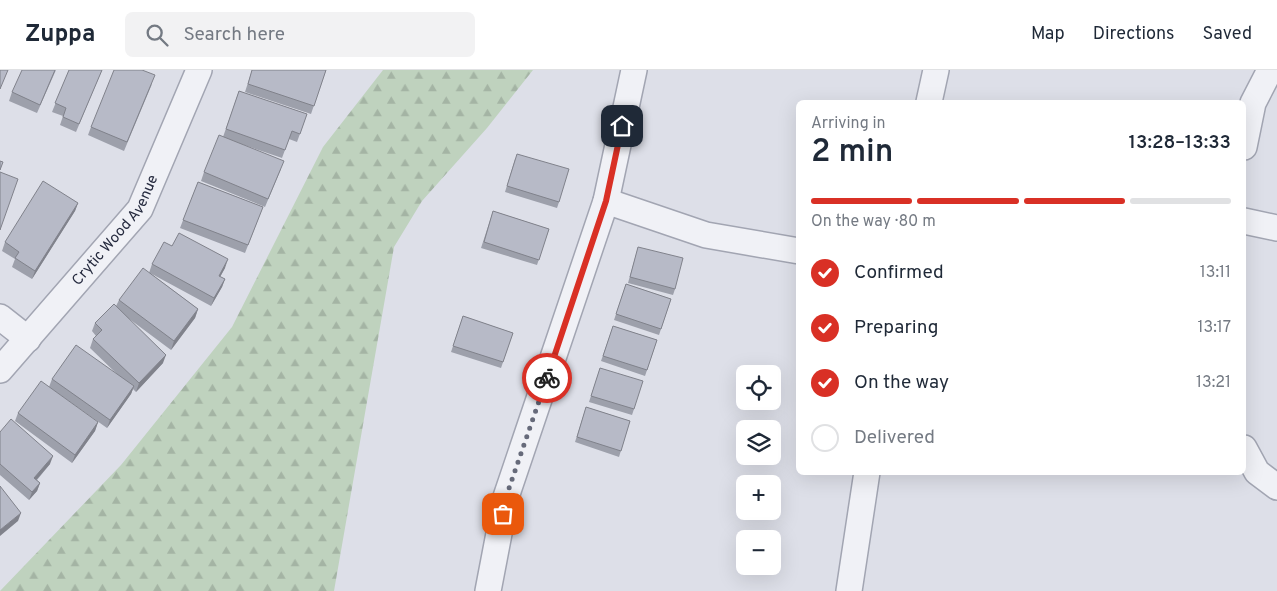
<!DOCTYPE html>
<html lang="en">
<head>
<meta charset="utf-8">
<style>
	:root { --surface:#fff; --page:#f2f2f3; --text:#1f2937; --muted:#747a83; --line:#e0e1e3; --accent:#d93025 }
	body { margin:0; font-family:Overpass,sans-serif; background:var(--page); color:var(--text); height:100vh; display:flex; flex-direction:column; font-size:19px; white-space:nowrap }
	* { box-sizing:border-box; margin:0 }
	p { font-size:16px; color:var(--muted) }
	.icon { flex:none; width:28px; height:28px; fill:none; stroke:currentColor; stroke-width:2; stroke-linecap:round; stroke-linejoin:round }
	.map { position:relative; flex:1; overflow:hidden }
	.side { position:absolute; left:796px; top:30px; width:450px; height:375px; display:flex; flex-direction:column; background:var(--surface); border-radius:8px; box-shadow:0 5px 20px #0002 }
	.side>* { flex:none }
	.fabs { position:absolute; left:736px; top:295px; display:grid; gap:10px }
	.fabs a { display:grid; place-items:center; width:45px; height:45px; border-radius:8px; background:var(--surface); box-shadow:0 5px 20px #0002; font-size:25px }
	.pin { position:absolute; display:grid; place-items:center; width:42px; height:42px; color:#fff; margin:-21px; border-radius:10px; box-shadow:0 2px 8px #0006 }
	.courier { position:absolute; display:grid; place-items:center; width:50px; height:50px; margin:-25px; border:4px solid #d93025; border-radius:50%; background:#fff; color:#222; box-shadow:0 1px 6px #0007 }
	.head em { font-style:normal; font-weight:600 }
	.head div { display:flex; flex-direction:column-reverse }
	.head { display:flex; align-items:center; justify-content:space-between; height:85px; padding:0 15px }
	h1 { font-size:32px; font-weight:600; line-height:38px }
	.bar { display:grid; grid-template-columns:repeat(4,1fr); gap:8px 5px; align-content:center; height:60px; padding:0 15px }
	.bar i { height:6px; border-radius:4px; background:var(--line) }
	.bar .active { background:var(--accent) }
	.bar p { grid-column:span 4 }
	ol { padding:0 15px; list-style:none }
	li { display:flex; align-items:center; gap:15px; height:55px }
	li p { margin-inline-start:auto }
	li .icon { padding:5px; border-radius:50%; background:var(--accent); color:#fff; stroke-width:4 }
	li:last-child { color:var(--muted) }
	li i { width:28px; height:28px; border:2px solid var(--line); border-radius:50% }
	header { display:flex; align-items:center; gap:30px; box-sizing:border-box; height:70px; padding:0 25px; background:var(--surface); border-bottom:1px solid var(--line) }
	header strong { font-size:24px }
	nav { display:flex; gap:28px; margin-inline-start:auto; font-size:18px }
	.search { width:350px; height:45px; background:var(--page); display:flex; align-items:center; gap:12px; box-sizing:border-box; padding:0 18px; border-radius:8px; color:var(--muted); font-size:19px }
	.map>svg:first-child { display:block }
	.forest { fill:url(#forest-firs) }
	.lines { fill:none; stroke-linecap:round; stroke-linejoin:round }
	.minor-casing { stroke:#a2a5b2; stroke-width:28 }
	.minor { stroke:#f0f1f6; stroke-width:25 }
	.wall { fill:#9da0ab }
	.shaded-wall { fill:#80828b }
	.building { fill:#b7bac7; stroke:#80828b }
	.done { stroke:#666a7a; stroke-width:5; stroke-dasharray:0 9 }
	.route { stroke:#d93025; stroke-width:6 }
	.labels { text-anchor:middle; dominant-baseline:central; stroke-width:4.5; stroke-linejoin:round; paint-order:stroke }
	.street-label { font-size:15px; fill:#262b3f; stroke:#eceff5 }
</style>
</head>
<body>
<header>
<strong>Zuppa</strong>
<div class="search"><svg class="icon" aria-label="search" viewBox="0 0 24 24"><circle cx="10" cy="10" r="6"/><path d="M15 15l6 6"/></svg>Search here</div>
<nav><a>Map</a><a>Directions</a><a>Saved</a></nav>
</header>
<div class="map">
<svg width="1277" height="521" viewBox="0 0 1277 521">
	<defs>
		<pattern id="forest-firs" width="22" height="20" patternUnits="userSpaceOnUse" patternTransform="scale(1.25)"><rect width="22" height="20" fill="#bfd2be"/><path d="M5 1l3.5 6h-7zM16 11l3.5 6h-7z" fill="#a4b4a4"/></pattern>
	</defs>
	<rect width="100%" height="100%" fill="#dddfe8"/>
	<path class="forest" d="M383 0H533L487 58 422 131 394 177 334 521H0L121 395 232 257 323 77Z"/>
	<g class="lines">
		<defs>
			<g id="minor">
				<path d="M929 32 936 0"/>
				<path d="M1244 77 1253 33 1270 0"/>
				<path d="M606 131 706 165 799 181"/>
				<path d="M1244 151 1277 158"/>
				<path d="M0 247 28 269"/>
				<path id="s1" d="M0 300 140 139 199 0"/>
				<path d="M1244 378 1257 402 1277 417"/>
				<path d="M488 521 506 427 606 131 634 0"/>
				<path d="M849 521 867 402"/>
			</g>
		</defs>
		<use href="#minor" class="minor-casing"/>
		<use href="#minor" class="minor"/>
	</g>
	<path class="wall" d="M56 0 37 43 9 31 12 22Z
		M69 0H102L76 62 60 55 63 46 52 42Z
		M252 0H326L311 44 245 22Z
		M152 14 124 81 88 65 91 57Z
		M239 21 307 44 297 72 289 69 282 88 241 74 281 99 265 137 201 111 204 102 223 67Z
		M515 89 559 132 557 138 505 122Z
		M198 112 263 137 245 183 180 158Z
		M78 133 75 141 32 209 12 197 15 189 2 181 5 172Z
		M493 141 549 159 537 195 481 178Z
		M172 176 225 198 220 207 225 209 222 217 211 236 150 203 198 239 195 248 171 280 128 248 163 293 136 322 133 319 131 324 107 358 49 317 52 309 119 306 90 278 93 269 96 266 92 261 95 253 116 236 119 230 149 203 152 194Z
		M638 177 675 219 673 225 628 213Z
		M626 214 671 229 659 265 614 250Z
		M463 246 513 263 501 298 451 282Z
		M613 256 657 270 645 306 601 291Z
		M600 298 634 339 632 345 589 332Z
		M586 337 630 351 619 387 575 372Z
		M18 343 98 352 95 361 72 393 15 351Z
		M0 362 50 394 37 410 40 413 37 421 29 430 0 405Z"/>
	<path class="shaded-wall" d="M78 133 75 141 32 209 35 201Z
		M228 189 225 198 216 214 219 206Z
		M225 209 222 217 211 236 214 228Z
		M198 239 195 248 171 280 174 271Z
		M166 285 163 293 136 322 139 313Z
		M134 316 131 324 107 358 110 350Z
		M98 352 95 361 72 393 75 385Z
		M53 386 50 394 31 416 34 408Z
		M40 413 37 421 29 430 32 422Z
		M21 443 18 451 0 466V460Z"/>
	<path class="building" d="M0 0H8L0 19Z
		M22 0H55L40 35 12 22Z
		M69 0H102L79 54 63 47 66 38 55 33Z
		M114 0H142L155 5 127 72 91 57Z
		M252 0H326L314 36 248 14Z
		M239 21 307 44 300 64 292 61 285 80 226 59Z
		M219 65 284 91 268 129 204 102Z
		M517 84 569 99 559 132 507 116Z
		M0 91 3 92 0 100Z
		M0 102 18 109 0 160Z
		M43 111 78 133 35 201 15 188 19 182 5 172Z
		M198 112 263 137 248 175 183 150Z
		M493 141 549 159 539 190 484 172Z
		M179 163 228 189 219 206 225 209 214 228 152 194 164 172 172 176Z
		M638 177 683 188 675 219 630 207Z
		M143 198 198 239 174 271 119 230Z
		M626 214 671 229 661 259 616 244Z
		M114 234 166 285 139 313 93 269 102 260 95 253Z
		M463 246 513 263 503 292 453 276Z
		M613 256 657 270 647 300 603 286Z
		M76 275 134 316 110 350 52 309Z
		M600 298 643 311 634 339 591 326Z
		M41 311 98 352 75 385 18 343Z
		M586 337 630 351 621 381 577 367Z
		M11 349 53 386 34 408 40 413 32 422 0 394V362Z
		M0 416 21 443 0 460Z"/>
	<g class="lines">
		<path class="done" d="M503 444 506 427 547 308"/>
		<path class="route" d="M547 308 606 131 622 56"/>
	</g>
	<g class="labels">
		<g class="street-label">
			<text stroke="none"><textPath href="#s1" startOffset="182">Crytic Wood Avenue</textPath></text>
		</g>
	</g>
</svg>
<div class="fabs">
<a><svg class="icon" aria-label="locate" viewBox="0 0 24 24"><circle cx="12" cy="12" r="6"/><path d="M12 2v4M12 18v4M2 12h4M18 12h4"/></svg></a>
<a><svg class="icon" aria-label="layers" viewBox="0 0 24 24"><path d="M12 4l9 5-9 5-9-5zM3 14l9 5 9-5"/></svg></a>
<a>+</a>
<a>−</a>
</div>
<div class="pin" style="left:503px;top:444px;background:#ea580c"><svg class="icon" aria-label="bag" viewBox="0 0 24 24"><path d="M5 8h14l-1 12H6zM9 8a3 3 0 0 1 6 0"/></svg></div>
<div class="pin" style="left:622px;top:56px;background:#1f2937"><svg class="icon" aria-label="home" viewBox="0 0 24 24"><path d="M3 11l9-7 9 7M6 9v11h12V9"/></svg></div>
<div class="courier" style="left:547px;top:308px"><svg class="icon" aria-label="bike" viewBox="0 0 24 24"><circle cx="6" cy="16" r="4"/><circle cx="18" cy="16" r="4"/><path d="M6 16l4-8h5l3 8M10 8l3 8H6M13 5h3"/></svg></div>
<section class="side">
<div class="head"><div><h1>2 min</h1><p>Arriving in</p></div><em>13:28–13:33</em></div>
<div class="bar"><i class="active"></i><i class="active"></i><i class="active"></i><i></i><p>On the way · 80 m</p></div>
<ol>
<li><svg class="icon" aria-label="check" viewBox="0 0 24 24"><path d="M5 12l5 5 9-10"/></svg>Confirmed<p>13:11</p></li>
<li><svg class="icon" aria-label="check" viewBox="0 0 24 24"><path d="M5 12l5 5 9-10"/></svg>Preparing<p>13:17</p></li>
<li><svg class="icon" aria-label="check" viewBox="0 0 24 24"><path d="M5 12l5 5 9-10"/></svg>On the way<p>13:21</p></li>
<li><i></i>Delivered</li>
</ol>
</section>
</div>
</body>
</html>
